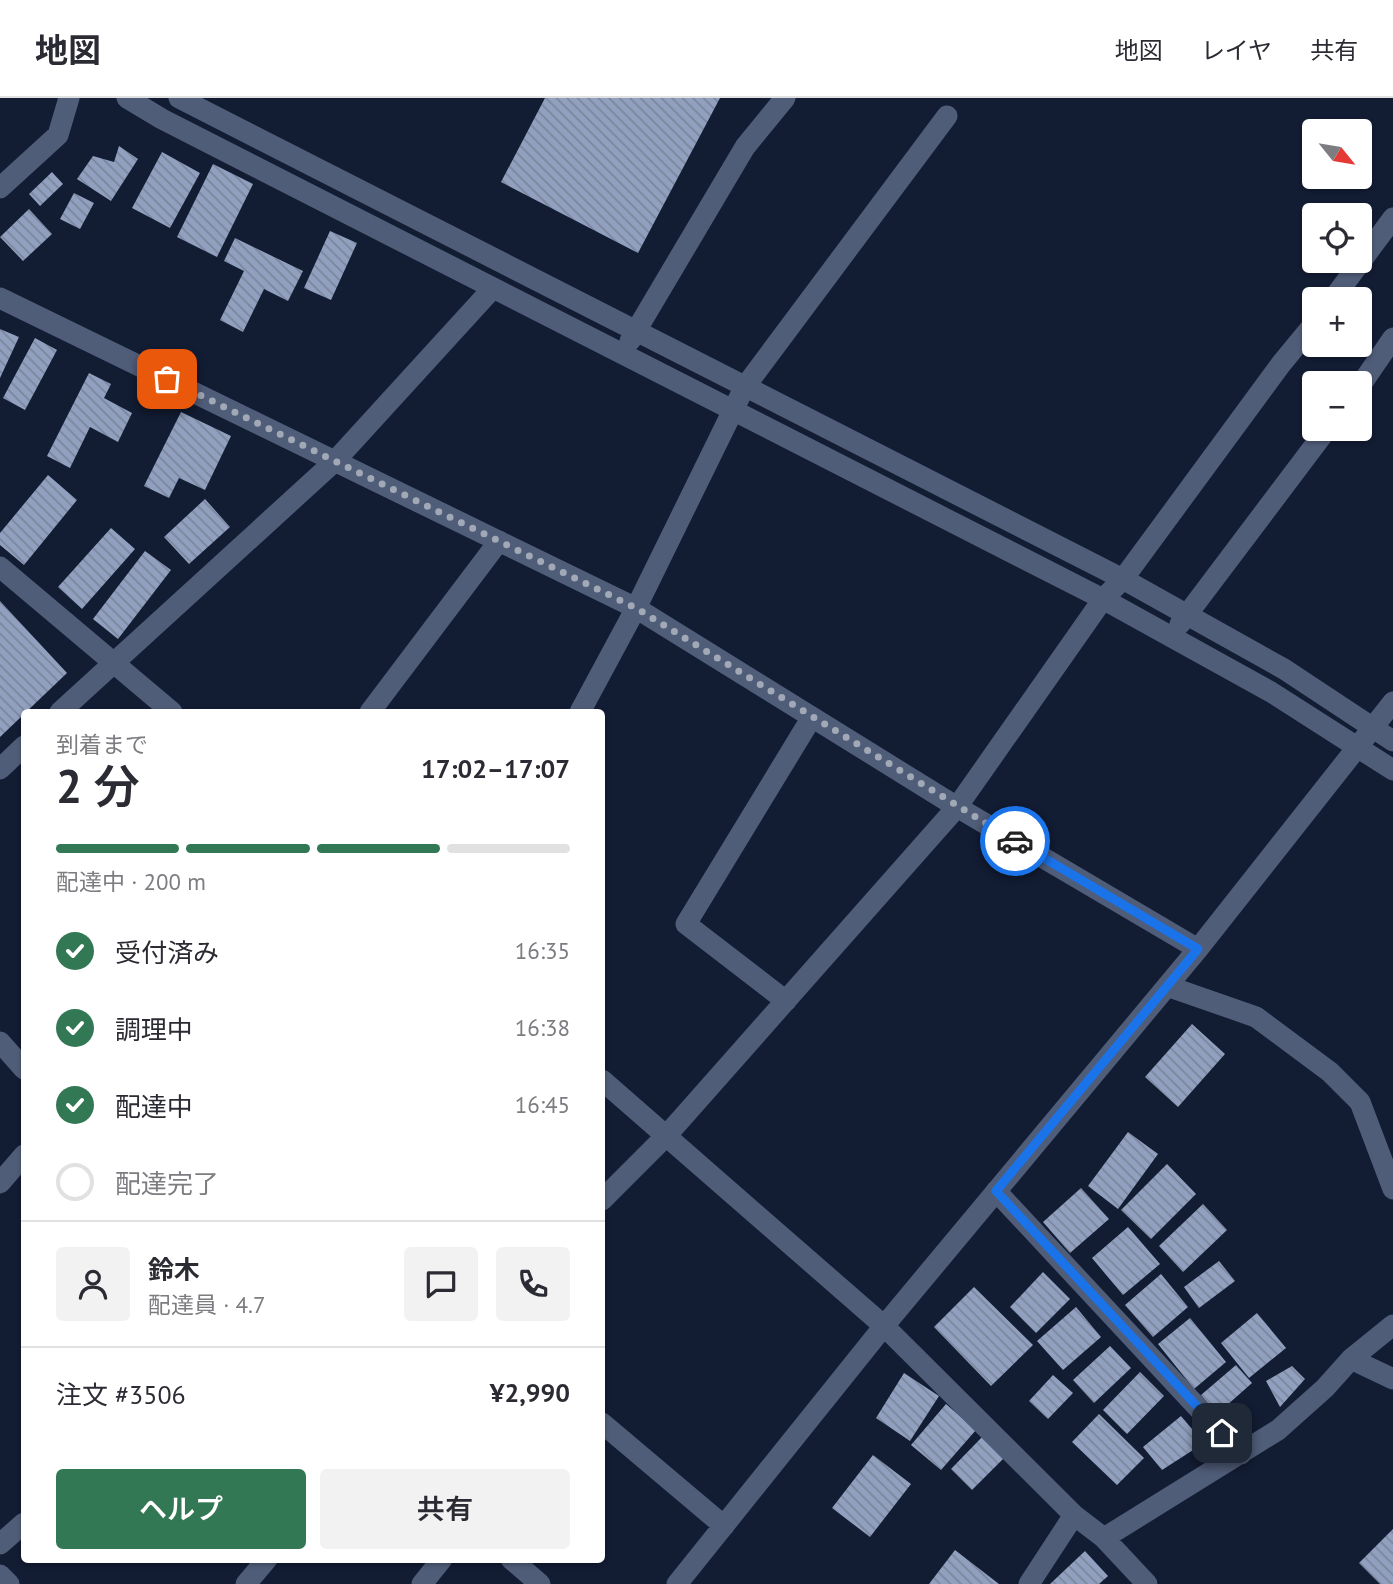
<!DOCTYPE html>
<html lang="ja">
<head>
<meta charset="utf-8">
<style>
	:root { --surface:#fff; --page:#f2f2f3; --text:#2b2b33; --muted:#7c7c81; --line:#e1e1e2; --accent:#337854 }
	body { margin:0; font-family:"PT Sans","Noto Sans JP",sans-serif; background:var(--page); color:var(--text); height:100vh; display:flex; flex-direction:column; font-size:26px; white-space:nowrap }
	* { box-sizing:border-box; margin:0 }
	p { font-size:23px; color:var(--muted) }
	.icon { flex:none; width:38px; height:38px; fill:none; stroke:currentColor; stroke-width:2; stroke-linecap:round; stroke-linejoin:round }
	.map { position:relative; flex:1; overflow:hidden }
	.sheet { position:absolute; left:21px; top:611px; width:584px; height:854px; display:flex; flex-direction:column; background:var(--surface); border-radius:7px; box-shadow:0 2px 5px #0004 }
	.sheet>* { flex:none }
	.needle { width:46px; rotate:120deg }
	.controls { position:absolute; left:1302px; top:21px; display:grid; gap:14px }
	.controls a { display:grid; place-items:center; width:70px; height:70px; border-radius:7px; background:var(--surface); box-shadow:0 2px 5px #0004; font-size:35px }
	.pin { position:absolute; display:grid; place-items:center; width:60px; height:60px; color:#fff; margin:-30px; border-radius:14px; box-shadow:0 4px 10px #0006 }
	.courier { position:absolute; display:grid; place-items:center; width:70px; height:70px; margin:-35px; border:5px solid #1a73e8; border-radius:50%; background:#fff; color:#222; box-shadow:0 2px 9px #0007 }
	.summary em { font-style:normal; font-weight:600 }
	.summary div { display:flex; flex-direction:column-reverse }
	.summary { display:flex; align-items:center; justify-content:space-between; height:119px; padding:0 35px }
	h1 { font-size:46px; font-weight:600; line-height:52px }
	.bar { display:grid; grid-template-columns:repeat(4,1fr); gap:10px 7px; align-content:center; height:84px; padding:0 35px }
	.bar i { height:9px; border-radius:5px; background:var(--line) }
	.bar .on { background:var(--accent) }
	.bar p { grid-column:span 4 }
	.line { display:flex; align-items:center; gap:18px; padding:0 35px; border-top:2px solid var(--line) }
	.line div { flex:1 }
	.round { display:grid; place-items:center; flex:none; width:74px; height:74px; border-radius:7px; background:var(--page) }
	ol { padding:0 35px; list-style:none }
	li { display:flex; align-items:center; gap:21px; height:77px }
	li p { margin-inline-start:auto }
	li .icon { padding:7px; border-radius:50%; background:var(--accent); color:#fff; stroke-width:4 }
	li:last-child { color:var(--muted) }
	li i { width:38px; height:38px; border:4px solid var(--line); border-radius:50% }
	.button { display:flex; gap:14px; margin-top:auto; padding:14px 35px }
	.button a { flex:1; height:80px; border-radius:7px; background:var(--accent); color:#fff; font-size:28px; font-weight:600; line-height:80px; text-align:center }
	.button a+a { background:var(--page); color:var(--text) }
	header { display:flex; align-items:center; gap:42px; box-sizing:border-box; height:98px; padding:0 35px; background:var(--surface); border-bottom:2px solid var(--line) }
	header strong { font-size:33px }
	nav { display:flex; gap:38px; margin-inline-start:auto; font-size:24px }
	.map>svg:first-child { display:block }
	.building { fill:url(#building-back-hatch) }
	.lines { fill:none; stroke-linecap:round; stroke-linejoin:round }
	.minor { stroke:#505d79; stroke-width:21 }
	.done { stroke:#a1a8b6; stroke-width:7; stroke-dasharray:0 12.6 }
	.route { stroke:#1a73e8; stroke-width:9 }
</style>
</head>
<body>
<header>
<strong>地図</strong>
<nav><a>地図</a><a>レイヤ</a><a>共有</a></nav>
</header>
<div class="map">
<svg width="1393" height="1486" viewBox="0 0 1393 1486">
	<defs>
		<pattern id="building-back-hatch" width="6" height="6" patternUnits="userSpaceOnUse" patternTransform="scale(1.75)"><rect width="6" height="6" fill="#91a0bf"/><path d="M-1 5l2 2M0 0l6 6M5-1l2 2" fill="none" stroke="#7b869c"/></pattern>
	</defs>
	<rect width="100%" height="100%" fill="#121c33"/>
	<path class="building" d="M545 0H720L638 155 501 84Z
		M119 48 138 61 111 103 77 81 93 58 114 64Z
		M162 54 200 75 170 130 132 110Z
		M213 66 253 86 217 159 177 139Z
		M52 74 63 86 40 108 29 96Z
		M74 95 94 105 80 131 60 121Z
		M29 111 52 136 23 163 0 139Z
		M330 133 357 145 331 202 304 190Z
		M235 140 303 173 288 203 264 191 243 234 220 222 244 173 224 163Z
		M0 231 19 239 0 280Z
		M35 240 57 252 25 312 3 300Z
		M89 275 111 286 104 300 132 315 118 344 90 329 70 370 47 358Z
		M181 314 231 338 205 392 179 380 169 400 144 388Z
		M48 377 77 402 24 467 0 447V435Z
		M205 401 230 429 189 466 164 439Z
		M111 430 135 451 82 511 58 489Z
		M145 453 171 472 118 541 93 521Z
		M0 503 67 575 0 639Z
		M1192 926 1225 956 1178 1009 1145 979Z
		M1128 1034 1158 1056 1118 1111 1088 1088Z
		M1167 1066 1196 1096 1151 1141 1121 1112Z
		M1081 1090 1109 1121 1070 1155 1043 1124Z
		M1203 1106 1227 1132 1183 1174 1159 1148Z
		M1128 1129 1160 1166 1123 1197 1092 1160Z
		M1219 1163 1235 1183 1199 1210 1184 1189Z
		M1043 1174 1070 1201 1036 1235 1010 1209Z
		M1161 1176 1188 1209 1153 1239 1125 1207Z
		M974 1189 1033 1247 991 1288 934 1229Z
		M1076 1209 1101 1239 1063 1272 1037 1243Z
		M1257 1215 1286 1250 1249 1280 1221 1245Z
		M1190 1220 1226 1264 1194 1291 1158 1246Z
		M1110 1248 1131 1270 1094 1305 1073 1282Z
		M1236 1267 1252 1285 1217 1316 1201 1297Z
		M1292 1268 1305 1281 1280 1309 1266 1283Z
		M1140 1274 1164 1298 1127 1336 1103 1312Z
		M904 1275 939 1298 910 1343 876 1320Z
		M1053 1277 1073 1295 1048 1321 1029 1303Z
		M946 1306 976 1332 941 1372 911 1347Z
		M1099 1316 1144 1360 1117 1387 1072 1344Z
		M1181 1318 1204 1345 1162 1372 1143 1349Z
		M984 1337 1006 1358 972 1392 951 1371Z
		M873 1357 911 1386 870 1439 832 1410Z
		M1393 1431V1486H1380L1359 1465Z
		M955 1452 999 1486H929Z
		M1085 1453 1108 1478 1099 1486H1050Z"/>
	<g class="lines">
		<path class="minor" d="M127 0 162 21 1103 501 1271 594 1393 672
			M179 0 1123 481 1284 571 1393 643
			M0 90 58 37 69 0
			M0 200 636 510 957 709 1198 851
			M1333 201 1393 120
			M630 243 745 49 785 0
			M1360 288 1393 240
			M0 469 172 614
			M1180 526 1327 331
			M60 614 335 363 493 190
			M370 614 499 443
			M580 614 636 510 744 290 947 18
			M0 671 24 648
			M1167 888 1256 919 1330 974 1360 1004 1393 1091
			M786 903 686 826 812 619
			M0 944 24 971
			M602 982 884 1228 1074 1417 1104 1440 1147 1486
			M0 1085 24 1057
			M996 1093 1241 1356
			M602 1102 667 1037 957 709 1103 501 1123 481 1281 266 1314 226
			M1351 1261 1393 1281
			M602 1325 724 1428
			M1104 1440 1278 1332 1325 1290 1351 1261 1393 1227
			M0 1446 24 1425
			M511 1461 540 1486
			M0 1477 9 1486
			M246 1486 267 1461
			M422 1486 442 1461
			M677 1486 884 1228 1198 851 1393 604
			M1029 1486 1074 1417"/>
	</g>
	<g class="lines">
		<path class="done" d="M167 281 636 510 1015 743"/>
		<path class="route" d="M1015 743 1198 851 996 1093 1222 1335"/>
	</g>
</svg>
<div class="controls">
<a><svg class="needle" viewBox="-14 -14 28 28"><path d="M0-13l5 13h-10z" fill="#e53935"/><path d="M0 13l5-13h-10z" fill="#7c7c81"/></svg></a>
<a><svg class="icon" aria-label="locate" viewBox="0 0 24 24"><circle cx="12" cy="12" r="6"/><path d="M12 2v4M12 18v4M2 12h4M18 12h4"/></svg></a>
<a>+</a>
<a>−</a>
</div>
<div class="pin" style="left:167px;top:281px;background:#ea580c"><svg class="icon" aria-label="bag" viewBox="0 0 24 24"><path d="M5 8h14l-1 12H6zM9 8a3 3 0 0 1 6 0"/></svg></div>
<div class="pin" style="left:1222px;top:1335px;background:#1f2937"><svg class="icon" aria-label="home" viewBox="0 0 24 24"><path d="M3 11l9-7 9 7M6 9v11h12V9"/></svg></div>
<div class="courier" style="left:1015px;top:743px"><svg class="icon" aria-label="car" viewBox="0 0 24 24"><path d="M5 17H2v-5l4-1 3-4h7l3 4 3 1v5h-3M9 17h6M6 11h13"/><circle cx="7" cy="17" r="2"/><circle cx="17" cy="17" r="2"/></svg></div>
<section class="sheet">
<div class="summary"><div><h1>2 分</h1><p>到着まで</p></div><em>17:02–17:07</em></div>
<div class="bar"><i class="on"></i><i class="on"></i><i class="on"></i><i></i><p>配達中 · 200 m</p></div>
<ol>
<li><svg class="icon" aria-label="check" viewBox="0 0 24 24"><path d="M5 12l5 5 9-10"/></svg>受付済み<p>16:35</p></li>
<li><svg class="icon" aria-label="check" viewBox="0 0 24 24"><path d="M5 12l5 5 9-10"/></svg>調理中<p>16:38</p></li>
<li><svg class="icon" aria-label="check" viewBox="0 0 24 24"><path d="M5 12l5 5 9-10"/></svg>配達中<p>16:45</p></li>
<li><i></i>配達完了</li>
</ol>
<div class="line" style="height:126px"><a class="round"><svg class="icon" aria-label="person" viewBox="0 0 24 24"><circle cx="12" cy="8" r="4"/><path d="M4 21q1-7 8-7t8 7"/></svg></a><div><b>鈴木</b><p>配達員 · 4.7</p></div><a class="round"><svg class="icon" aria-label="chat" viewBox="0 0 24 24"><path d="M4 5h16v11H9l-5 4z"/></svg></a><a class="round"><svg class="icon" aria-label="phone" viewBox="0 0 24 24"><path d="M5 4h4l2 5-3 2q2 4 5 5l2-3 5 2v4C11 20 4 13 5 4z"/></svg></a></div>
<div class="line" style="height:91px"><div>注文 #3506</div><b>¥2,990</b></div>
<div class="button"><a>ヘルプ</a><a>共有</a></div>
</section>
</div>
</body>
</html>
